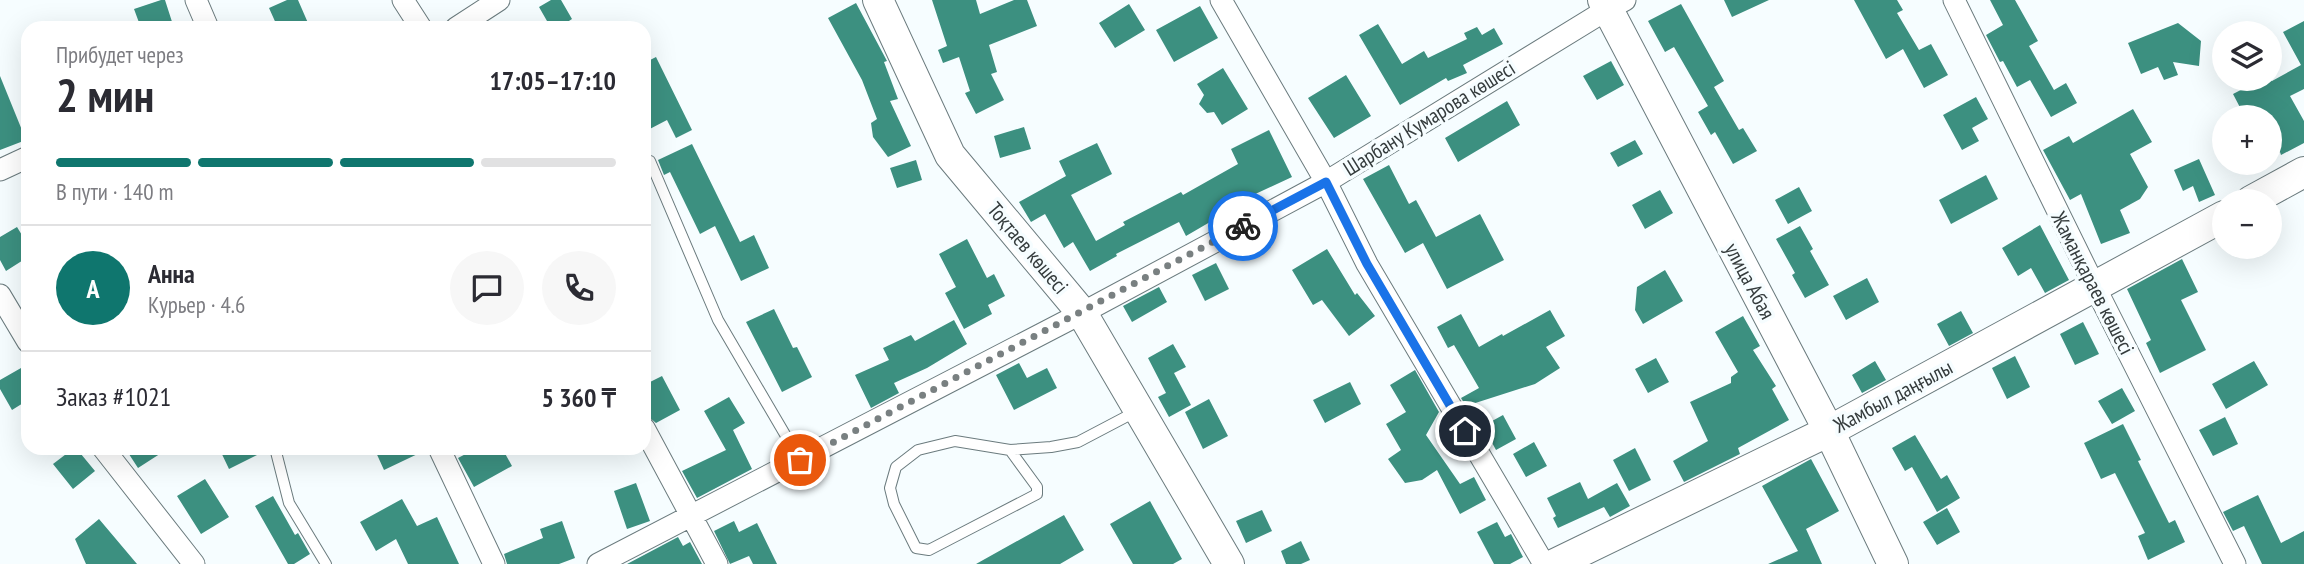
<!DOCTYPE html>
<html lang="ru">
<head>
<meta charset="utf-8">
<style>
	:root { --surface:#fff; --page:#f7f7f7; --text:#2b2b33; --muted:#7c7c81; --line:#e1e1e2; --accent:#0f766e }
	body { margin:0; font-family:"PT Sans Narrow",sans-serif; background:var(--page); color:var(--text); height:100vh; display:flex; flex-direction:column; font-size:26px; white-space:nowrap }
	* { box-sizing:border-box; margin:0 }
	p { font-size:23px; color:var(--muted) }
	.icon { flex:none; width:38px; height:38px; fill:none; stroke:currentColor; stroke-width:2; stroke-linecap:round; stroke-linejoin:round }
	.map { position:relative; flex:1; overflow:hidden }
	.side { position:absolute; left:21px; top:21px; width:630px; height:434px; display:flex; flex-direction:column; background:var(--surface); border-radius:21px; box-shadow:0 7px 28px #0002 }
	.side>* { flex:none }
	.controls { position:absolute; left:2212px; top:21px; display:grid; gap:14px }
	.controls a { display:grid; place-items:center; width:70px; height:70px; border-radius:50%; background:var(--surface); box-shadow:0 7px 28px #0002; font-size:35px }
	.pin { position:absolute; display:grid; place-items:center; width:60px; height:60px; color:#fff; margin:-30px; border:4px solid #fff; border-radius:50%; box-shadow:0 2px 7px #0007 }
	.courier { position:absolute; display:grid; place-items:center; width:70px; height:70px; margin:-35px; border:5px solid #1a73e8; border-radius:50%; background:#fff; color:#222; box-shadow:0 2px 9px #0007 }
	.overview em { font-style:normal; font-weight:700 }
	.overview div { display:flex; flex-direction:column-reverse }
	.overview { display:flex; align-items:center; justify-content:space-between; height:119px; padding:0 35px }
	h1 { font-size:46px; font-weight:700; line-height:52px }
	.bar { display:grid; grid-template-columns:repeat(4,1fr); gap:10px 7px; align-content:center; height:84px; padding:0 35px }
	.bar i { height:9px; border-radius:5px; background:var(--line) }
	.bar .selected { background:var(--accent) }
	.bar p { grid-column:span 4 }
	.line { display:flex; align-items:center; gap:18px; padding:0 35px; border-top:2px solid var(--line) }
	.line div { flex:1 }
	.round { display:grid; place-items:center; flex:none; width:74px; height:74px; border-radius:37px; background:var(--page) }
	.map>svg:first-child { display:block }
	.building { fill:#3c9080 }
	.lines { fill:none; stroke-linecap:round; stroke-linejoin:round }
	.lane-casing { stroke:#6b7b7e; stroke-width:12 }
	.street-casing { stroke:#6b7b7e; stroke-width:23 }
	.secondary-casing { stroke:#6b7b7e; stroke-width:32 }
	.lane { stroke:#fff; stroke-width:10 }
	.street { stroke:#fff; stroke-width:21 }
	.secondary { stroke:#fff; stroke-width:30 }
	.done { stroke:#798081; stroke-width:7; stroke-dasharray:0 12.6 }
	.route { stroke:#1a73e8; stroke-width:9 }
	.labels { text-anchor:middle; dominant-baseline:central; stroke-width:7; stroke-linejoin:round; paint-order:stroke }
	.street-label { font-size:21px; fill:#353c3d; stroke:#f6fdff }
</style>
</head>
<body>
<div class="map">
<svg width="2304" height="564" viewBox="0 0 2304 564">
	<rect width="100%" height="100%" fill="#f6fdff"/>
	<path class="building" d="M161 0H165L174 28H141L134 9Z
		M287 0H298L308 23 295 28H278L269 8Z
		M551 0H561L572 19 558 28H551L539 7Z
		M932 0H976L980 14 1014 0H1027L1037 26 989 45 997 72 991 74 1004 100 976 114 965 93 970 91 959 57 943 63 938 50 947 46Z
		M1724 0H1769L1732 17Z
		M1854 0H1897L1903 10 1897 13 1919 50 1931 44 1948 75 1924 88 1903 49 1886 59Z
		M1990 0H2015L2038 41 2029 46 2054 90 2066 83 2077 103 2051 117 2030 80 2017 87 2003 61 2000 62 1986 35 2003 25Z
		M856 3 887 61 884 62 898 99 890 101 911 146 888 157 873 137 871 123 877 119 862 80 828 18Z
		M1129 4 1145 30 1115 48 1099 23Z
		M1681 4 1724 81 1714 87 1739 130 1743 128 1757 151 1733 164 1715 132 1711 135 1698 112 1708 106 1674 47 1665 52 1648 21Z
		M1200 6 1218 38 1174 62 1156 30Z
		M2304 21V89L2290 96 2304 121V143L2281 155 2280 152 2270 158V117H2245L2233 94 2262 79H2270V75L2272 81 2301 65 2283 32Z
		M2178 23 2201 41 2199 66 2173 62 2178 75 2164 80 2158 67 2141 74 2128 43Z
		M1378 24 1402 64 1424 51 1428 58 1467 39 1464 33 1477 27 1482 35 1494 28 1503 44 1463 65 1467 73 1448 81 1446 78 1400 105 1359 35Z
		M656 57 692 130 676 138 667 120 644 132V63Z
		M1611 61 1624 85 1597 100 1583 76Z
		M1223 68 1248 109 1222 125 1214 112 1207 113 1199 104 1204 95 1197 84Z
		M1346 75 1371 116 1334 138 1308 98Z
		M0 76 26 140 0 150Z
		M1976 97 1988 119 1972 128 1979 141 1962 150 1943 115Z
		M1507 101 1520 125 1458 162 1445 138Z
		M2133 109 2152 142 2130 154 2148 187 2140 199 2120 210 2130 233 2101 244 2081 194 2070 200 2043 150 2069 136 2073 143Z
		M1024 127 1031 149 1000 158 994 136Z
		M1269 130 1292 177 1251 196 1254 202 1225 219 1222 215 1186 236 1179 222 1116 254 1117 256 1090 271 1073 242 1064 248 1045 214 1031 222 1019 202 1066 176 1059 161 1097 143 1112 174 1071 195 1096 241 1125 225 1123 222 1181 192 1183 195 1238 164 1231 149Z
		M1635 140 1643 154 1618 167 1610 153Z
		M692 144 740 242 754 235 769 268 741 281 715 226 700 234 670 172 664 175 658 160Z
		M2199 159 2215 195 2199 202 2193 186 2183 191 2174 170Z
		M916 160 922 180 897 188 890 168Z
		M1389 165 1409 204 1416 200 1436 237 1480 214 1504 260 1447 289 1423 243 1405 253 1363 179Z
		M1986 175 1998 199 1951 224 1939 200Z
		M1799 187 1812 211 1788 224 1775 200Z
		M1660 190 1673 213 1645 229 1632 205Z
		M2040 225 2069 280 2045 293 2031 268 2018 276 2002 248Z
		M1800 226 1813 249 1810 251 1829 285 1805 298 1792 275 1795 273 1776 239Z
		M17 227 28 245V257L6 271 0 260V237Z
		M967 239 987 278 994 274 1005 296 988 305 992 314 964 329 945 293 956 287 939 254Z
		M1327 249 1355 295 1357 293 1375 316 1349 336 1322 300 1313 305 1292 270Z
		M2182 259 2198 292 2181 300 2206 350 2160 373 2146 343 2151 340 2127 289Z
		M1216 263 1229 289 1205 301 1192 275Z
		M1665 270 1683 301 1643 324 1635 310 1637 287Z
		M1867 278 1879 302 1846 320 1833 296Z
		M1159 287 1167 302 1132 322 1123 306Z
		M774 309 793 348 797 347 812 377 782 392 746 322Z
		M1550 310 1565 336 1546 347 1560 368 1535 384 1466 406 1461 398 1479 388 1454 345 1448 348 1437 327 1461 314 1479 347 1502 334 1503 336Z
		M1961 311 1973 333 1949 346 1937 324Z
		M1743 316 1760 346 1753 350 1776 386 1772 389 1789 420 1738 448 1740 454 1684 482 1673 461 1708 441 1690 402 1731 383V377L1738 372 1715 332Z
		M954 320 967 344 927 368 894 383 899 393 871 408 855 375 889 360 883 348 911 335 915 341Z
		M2083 322 2099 354 2075 365 2060 334Z
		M1173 344 1186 367 1174 373 1191 405 1169 417 1158 397 1166 393 1148 358Z
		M2015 356 2030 387 2007 399 1992 368Z
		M1656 358 1669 382 1648 393 1635 369Z
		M1875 361 1886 380 1862 393 1852 375Z
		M2254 361 2268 385 2226 409 2212 384Z
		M1019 363 1027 378 1047 368 1057 388 1014 410 996 375Z
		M21 368 28 381V400L12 410 0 389V380Z
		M1415 370 1439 412 1426 435 1460 484 1474 477 1486 500 1460 514 1437 470 1422 480 1405 483 1388 459 1401 450 1386 424 1406 412 1390 385Z
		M662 376 680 410 656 423 644 413V385Z
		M1350 382 1361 404 1325 423 1313 400Z
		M2122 388 2135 411 2112 424 2098 401Z
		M729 397 745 423 733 430 752 469 697 498 682 471 726 450 704 411Z
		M1209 399 1228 436 1203 449 1185 412Z
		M1503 415 1516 439 1496 450 1483 426Z
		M2225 417 2238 444 2213 456 2199 430Z
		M2123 424 2141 460 2138 461 2169 523 2175 520 2185 542 2148 560 2138 536 2145 533 2115 473 2101 479 2084 443Z
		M1915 435 1941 479 1947 475 1960 498 1937 512 1912 467 1905 471 1892 448Z
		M1534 442 1547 466 1526 477 1513 454Z
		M74 448H76L95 471 73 489 53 464Z
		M125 448H169L138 468Z
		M219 448H267V450L229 469Z
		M374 448H426V450L384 470Z
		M477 448H502L512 466 474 487 458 458Z
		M1635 448 1651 480 1629 491 1613 460Z
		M1811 459 1839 511 1806 529 1822 564H1768L1798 551 1762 486Z
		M205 479 229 517 201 534 177 496Z
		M1580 482 1588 499 1617 483 1630 506 1610 517 1604 507 1558 528 1553 518 1556 516 1547 498Z
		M636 483 650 521 627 529 614 491Z
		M2258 495 2281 543 2304 531V564H2262L2244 526 2233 531 2223 512Z
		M273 496 295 535 298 533 310 554 294 564H288L255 506Z
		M402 499 417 526 437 517 459 564H408L396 539 376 551 360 522Z
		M1150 501 1182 559 1173 564H1133L1110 524Z
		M1947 508 1960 532 1937 545 1923 522Z
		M1262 510 1272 531 1246 543 1236 521Z
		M1064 515 1084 550 1060 564H976Z
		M99 519 137 564H86L75 539Z
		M562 521 575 558 559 564H507L504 554 543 538 540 529Z
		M734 521 739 532 757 523 777 564H753L749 556 730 564 714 531Z
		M1497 522 1505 537 1511 534 1523 557 1510 564H1494L1477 532Z
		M678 537 683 546 690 542 702 564H627Z
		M1301 541 1310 560 1301 564H1286L1281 551Z"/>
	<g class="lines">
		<defs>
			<path id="lane" d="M650 161 718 320 800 460
				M275 448 289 503 326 564
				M1010 450 1037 487V494L929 550 916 548 894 504 890 488 896 467 918 450 955 441 1010 450 1051 447 1078 442 1137 411"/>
			<path id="street" d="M196 0 208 28
				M403 0 421 28
				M1221 0 1326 182 1367 264 1544 564
				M1954 0 2095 287 2235 564
				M456 28 499 0
				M0 170 28 157
				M0 295 28 342
				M644 428 717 564
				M103 448 194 564
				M439 448 494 564
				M598 564 1082 313 1326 182 1608 9 1625 0"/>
			<path id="secondary" d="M878 0 950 155 1082 313 1229 564
				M1603 0 1829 431 1893 564
				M2251 201 2304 172
				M1555 564 1829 431 2224 216"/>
		</defs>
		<use href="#lane" class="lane-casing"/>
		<use href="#street" class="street-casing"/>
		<use href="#secondary" class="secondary-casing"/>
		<use href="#lane" class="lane"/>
		<use href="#street" class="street"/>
		<use href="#secondary" class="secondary"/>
	</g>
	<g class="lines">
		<path class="done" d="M800 460 1243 226"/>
		<path class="route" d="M1243 226 1326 182 1367 264 1465 431"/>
	</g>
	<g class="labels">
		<g class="street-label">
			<text transform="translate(1429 118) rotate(-32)">Шарбану Кумарова көшесі</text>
			<text transform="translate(1028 248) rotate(50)">Тоқтаев көшесі</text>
			<text transform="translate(1750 281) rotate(62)">улица Абая</text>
			<text transform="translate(2093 283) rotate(63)">Жаманқараев көшесі</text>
			<text transform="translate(1893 396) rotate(-28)">Жамбыл даңғылы</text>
		</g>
	</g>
</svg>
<div class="controls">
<a><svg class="icon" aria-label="layers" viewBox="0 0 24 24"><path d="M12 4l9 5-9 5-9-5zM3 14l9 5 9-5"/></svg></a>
<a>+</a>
<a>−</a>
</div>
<div class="pin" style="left:800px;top:460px;background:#ea580c"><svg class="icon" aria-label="bag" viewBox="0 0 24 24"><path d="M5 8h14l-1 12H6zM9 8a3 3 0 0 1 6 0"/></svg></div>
<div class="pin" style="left:1465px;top:431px;background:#1f2937"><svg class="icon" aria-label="home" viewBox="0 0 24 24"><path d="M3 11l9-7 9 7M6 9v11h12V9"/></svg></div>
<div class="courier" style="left:1243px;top:226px"><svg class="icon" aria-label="bike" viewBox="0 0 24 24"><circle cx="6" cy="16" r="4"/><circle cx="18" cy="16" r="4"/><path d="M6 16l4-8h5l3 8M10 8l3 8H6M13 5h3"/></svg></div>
<section class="side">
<div class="overview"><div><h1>2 мин</h1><p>Прибудет через</p></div><em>17:05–17:10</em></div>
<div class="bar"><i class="selected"></i><i class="selected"></i><i class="selected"></i><i></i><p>В пути · 140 m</p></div>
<div class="line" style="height:126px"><b class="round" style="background:var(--accent);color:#fff">А</b><div><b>Анна</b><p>Курьер · 4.6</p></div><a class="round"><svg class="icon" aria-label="chat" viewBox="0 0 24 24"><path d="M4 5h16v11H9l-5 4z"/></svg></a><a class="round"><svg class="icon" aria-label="phone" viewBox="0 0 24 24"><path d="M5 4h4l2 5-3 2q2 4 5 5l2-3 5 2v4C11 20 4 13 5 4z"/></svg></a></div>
<div class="line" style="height:91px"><div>Заказ #1021</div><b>5 360 ₸</b></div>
</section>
</div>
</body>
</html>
